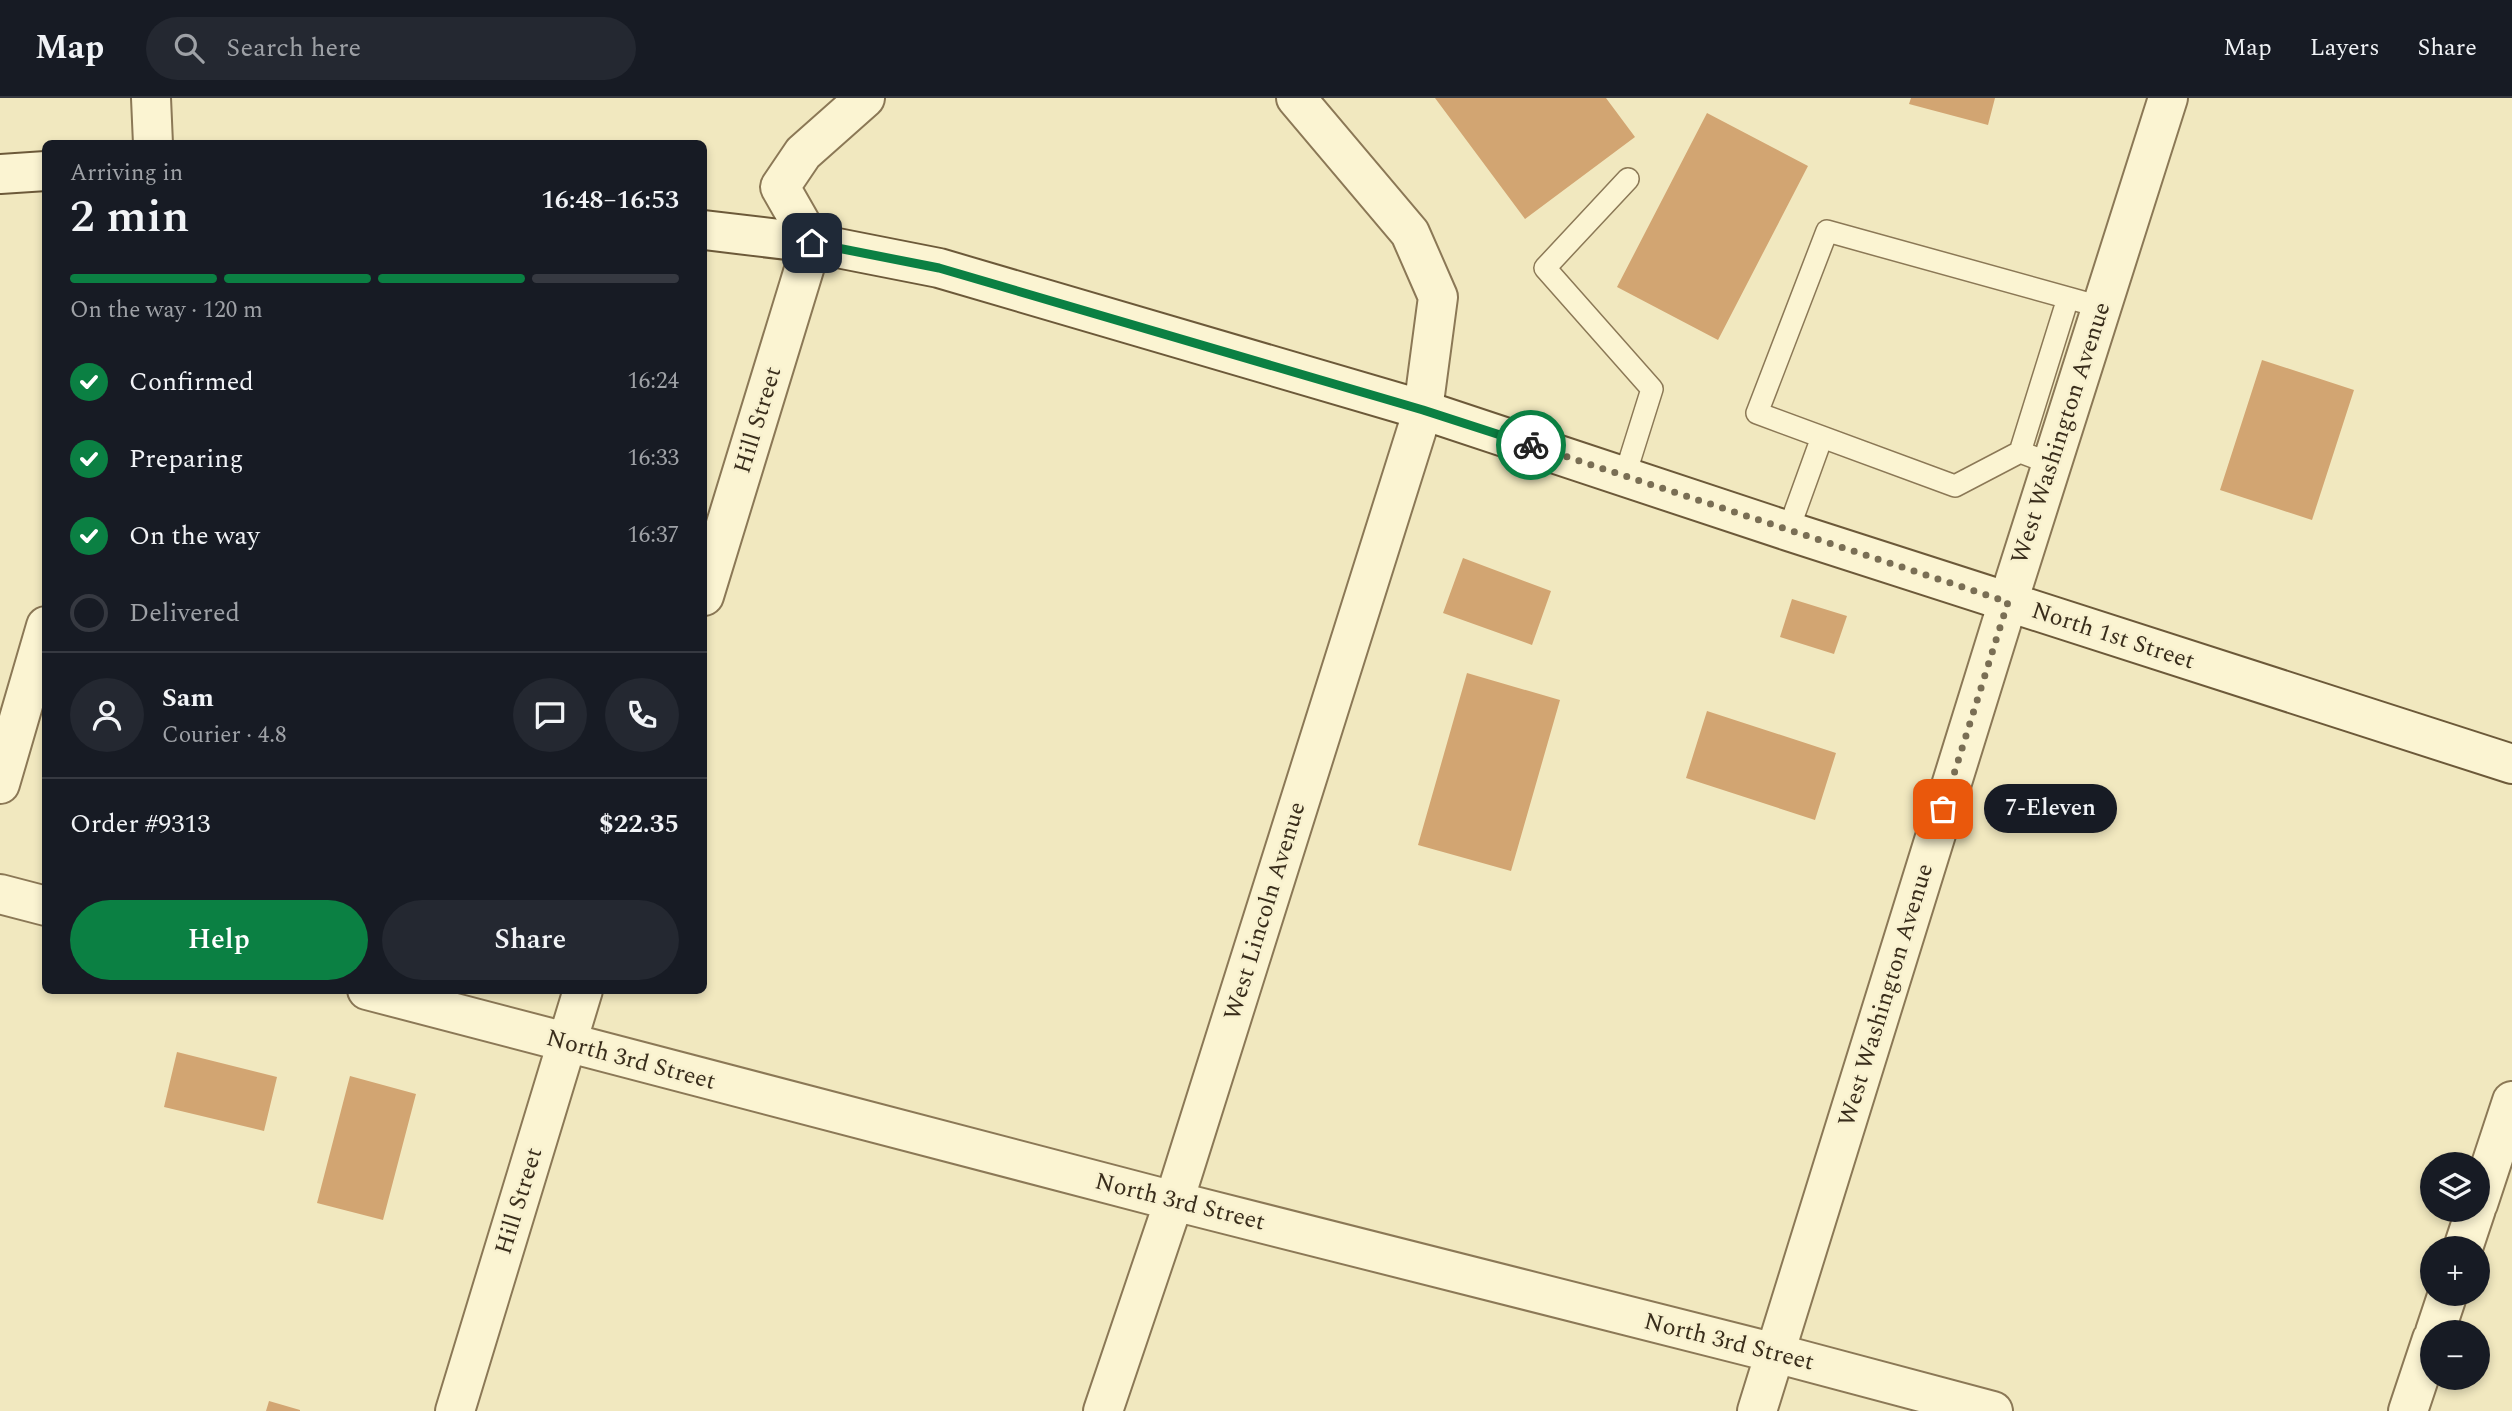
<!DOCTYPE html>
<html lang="en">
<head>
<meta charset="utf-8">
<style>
	:root { --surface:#171b24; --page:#242831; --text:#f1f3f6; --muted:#9ea1a6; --line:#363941; --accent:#0b8043 }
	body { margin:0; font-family:Spectral,serif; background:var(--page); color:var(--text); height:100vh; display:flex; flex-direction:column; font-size:26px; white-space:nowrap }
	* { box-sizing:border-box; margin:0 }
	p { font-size:23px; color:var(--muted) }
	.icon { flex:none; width:38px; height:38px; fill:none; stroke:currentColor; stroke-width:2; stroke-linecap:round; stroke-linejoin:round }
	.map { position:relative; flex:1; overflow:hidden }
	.side { position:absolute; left:42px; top:42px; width:665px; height:854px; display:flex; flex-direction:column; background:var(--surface); border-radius:10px; box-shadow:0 4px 10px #0003 }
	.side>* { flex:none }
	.tools { position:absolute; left:2420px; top:1054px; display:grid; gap:14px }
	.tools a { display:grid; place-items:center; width:70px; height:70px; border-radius:50%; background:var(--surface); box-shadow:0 4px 10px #0003; font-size:35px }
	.pin { position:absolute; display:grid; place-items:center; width:60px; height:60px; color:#fff; margin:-30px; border-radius:14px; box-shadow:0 4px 10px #0006 }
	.courier { position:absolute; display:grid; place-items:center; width:70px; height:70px; margin:-35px; border:5px solid #0b8043; border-radius:50%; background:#fff; color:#222; box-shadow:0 2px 9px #0007 }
	.bubble { position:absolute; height:49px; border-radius:24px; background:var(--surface); box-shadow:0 4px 10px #0003; font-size:23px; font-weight:600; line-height:49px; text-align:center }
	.summary em { font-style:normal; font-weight:600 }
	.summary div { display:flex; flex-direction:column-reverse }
	.summary { display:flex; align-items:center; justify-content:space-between; height:119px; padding:0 28px }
	h1 { font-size:46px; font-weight:600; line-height:52px }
	.bar { display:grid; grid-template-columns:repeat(4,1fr); gap:10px 7px; align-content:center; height:84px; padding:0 28px }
	.bar i { height:9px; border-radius:5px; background:var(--line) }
	.bar .active { background:var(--accent) }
	.bar p { grid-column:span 4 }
	.line { display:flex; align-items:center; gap:18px; padding:0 28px; border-top:2px solid var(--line) }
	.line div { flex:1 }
	.round { display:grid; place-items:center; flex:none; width:74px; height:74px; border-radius:37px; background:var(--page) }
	ol { padding:0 28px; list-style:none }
	li { display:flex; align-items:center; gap:21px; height:77px }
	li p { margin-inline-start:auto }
	li .icon { padding:7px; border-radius:50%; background:var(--accent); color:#fff; stroke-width:4 }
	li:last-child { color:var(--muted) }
	li i { width:38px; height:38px; border:4px solid var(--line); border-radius:50% }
	.primary-button { display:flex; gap:14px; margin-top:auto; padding:14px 28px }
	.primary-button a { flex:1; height:80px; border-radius:42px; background:var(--accent); color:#fff; font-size:28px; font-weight:600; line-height:80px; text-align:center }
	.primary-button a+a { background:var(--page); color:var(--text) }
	header { display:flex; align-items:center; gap:42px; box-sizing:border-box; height:98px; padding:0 35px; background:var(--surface); border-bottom:2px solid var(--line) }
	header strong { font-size:33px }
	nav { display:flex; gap:38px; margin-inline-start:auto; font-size:24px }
	.search { width:490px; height:63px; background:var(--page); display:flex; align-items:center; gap:18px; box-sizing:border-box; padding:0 24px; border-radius:38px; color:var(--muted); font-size:26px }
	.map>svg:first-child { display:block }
	.building { fill:#d2a572 }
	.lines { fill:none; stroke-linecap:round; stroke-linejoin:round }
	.lane-casing { stroke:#8b7856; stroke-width:24 }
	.street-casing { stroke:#8b7856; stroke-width:42 }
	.secondary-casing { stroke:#6c5939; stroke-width:42 }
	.lane { stroke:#fbf4d2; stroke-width:21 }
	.street { stroke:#fbf4d2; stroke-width:38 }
	.secondary { stroke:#fbf4d2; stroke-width:38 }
	.done { stroke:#796e54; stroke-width:7; stroke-dasharray:0 12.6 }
	.route { stroke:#0b8043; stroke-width:9 }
	.labels { text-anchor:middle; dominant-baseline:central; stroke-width:5; stroke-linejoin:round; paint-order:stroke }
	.street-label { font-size:24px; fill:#392d1b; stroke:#f8f1cf }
</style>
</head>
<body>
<header>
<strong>Map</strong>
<div class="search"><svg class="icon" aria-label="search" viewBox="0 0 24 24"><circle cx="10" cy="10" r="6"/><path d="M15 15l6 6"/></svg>Search here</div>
<nav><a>Map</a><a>Layers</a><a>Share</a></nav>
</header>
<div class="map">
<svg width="2512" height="1313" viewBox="0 0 2512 1313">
	<rect width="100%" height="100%" fill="#f1e8bf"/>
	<path class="building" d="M1435 0H1606L1635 39 1525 121Z
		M1911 0H1995L1988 27 1909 6Z
		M1707 15 1808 68 1718 242 1617 189Z
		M2262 262 2354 292 2312 422 2220 392Z
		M1463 460 1551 493 1532 547 1443 515Z
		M1792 501 1847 518 1834 556 1780 539Z
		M1467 575 1560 602 1511 773 1418 747Z
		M1707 613 1836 655 1815 722 1686 680Z
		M177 954 277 979 264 1033 164 1009Z
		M350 978 416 996 383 1122 317 1105Z
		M269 1303 300 1312V1313H266Z"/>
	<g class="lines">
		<defs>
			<path id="lane" d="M2020 354 2068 200
				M2052 366 2020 354 1955 388 1757 315 1827 133 2101 209
				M1625 377 1652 291 1545 170 1628 81
				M1788 433 1822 339"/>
			<path id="street" d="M151 0 153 46
				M704 498 812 145 780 89 803 55 865 0
				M0 686 46 528
				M0 796 46 808
				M367 892 1174 1103 1775 1255 1993 1313
				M2478 1106 2512 1003
				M2463 1150 2476 1111
				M2435 1234 2448 1195
				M455 1313 583 892
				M1103 1313 1174 1103 1423 312 1438 199 1410 135 1296 0
				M1757 1313 2008 504 2168 0
				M2408 1313 2432 1241"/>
			<path id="secondary" d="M0 76 46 73
				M704 132 812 145 939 170 1423 312 1788 433 2512 666"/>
		</defs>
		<use href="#lane" class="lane-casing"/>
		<use href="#street" class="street-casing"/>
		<use href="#secondary" class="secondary-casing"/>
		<use href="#lane" class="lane"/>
		<use href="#street" class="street"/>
		<use href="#secondary" class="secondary"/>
	</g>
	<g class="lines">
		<path class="done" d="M1531 347 2008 504 1943 711"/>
		<path class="route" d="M812 145 939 170 1423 312 1531 347"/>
	</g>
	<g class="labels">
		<g class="street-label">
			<text transform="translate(758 322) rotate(-73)">Hill Street</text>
			<text transform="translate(2061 335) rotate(-72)">West Washington Avenue</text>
			<text transform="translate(2113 538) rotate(18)">North 1st Street</text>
			<text transform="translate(1265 813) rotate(-73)">West Lincoln Avenue</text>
			<text transform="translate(1886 897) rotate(-73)">West Washington Avenue</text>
			<text transform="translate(631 962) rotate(15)">North 3rd Street</text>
			<text transform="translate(519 1103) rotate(-73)">Hill Street</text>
			<text transform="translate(1180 1104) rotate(14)">North 3rd Street</text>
			<text transform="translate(1729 1244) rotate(14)">North 3rd Street</text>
		</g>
	</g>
</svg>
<div class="tools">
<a><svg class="icon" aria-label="layers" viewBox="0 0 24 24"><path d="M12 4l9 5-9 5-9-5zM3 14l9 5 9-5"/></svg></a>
<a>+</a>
<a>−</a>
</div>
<div class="pin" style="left:1943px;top:711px;background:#ea580c"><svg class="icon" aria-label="bag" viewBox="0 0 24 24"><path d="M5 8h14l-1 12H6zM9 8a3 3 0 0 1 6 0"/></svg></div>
<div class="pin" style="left:812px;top:145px;background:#1f2937"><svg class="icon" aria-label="home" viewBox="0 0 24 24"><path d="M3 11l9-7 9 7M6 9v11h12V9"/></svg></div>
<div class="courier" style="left:1531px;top:347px"><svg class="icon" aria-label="bike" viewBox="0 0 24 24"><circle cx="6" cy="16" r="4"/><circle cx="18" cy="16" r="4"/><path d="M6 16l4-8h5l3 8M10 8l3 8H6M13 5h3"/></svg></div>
<div class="bubble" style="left:1984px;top:686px;width:133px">7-Eleven</div>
<section class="side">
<div class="summary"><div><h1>2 min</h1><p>Arriving in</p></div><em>16:48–16:53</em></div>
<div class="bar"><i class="active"></i><i class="active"></i><i class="active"></i><i></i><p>On the way · 120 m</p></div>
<ol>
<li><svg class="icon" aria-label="check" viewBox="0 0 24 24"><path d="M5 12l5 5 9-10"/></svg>Confirmed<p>16:24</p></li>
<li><svg class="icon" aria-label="check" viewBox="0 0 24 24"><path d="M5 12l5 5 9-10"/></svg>Preparing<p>16:33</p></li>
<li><svg class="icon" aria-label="check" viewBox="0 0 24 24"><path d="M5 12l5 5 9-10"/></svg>On the way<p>16:37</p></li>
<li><i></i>Delivered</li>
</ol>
<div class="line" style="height:126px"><a class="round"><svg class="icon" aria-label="person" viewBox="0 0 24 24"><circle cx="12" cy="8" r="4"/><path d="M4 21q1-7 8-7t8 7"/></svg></a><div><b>Sam</b><p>Courier · 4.8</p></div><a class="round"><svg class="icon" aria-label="chat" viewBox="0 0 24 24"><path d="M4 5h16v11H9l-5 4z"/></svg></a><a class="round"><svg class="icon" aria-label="phone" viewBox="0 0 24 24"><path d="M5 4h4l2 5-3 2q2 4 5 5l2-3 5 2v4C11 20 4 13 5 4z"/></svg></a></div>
<div class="line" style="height:91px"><div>Order #9313</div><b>$22.35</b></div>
<div class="primary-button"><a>Help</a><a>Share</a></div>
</section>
</div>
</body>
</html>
